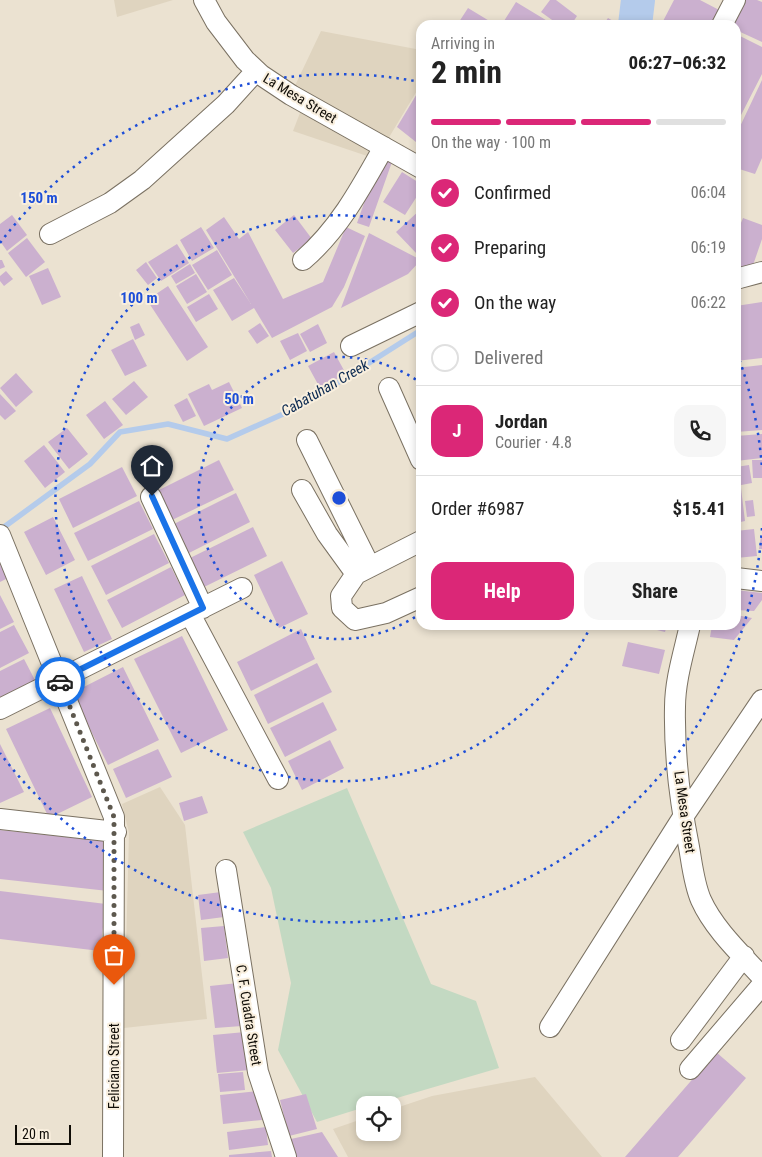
<!DOCTYPE html>
<html lang="en">
<head>
<meta charset="utf-8">
<style>
	:root { --surface:#fff; --page:#f6f6f6; --text:#222; --muted:#767676; --line:#e0e0e0; --accent:#db2777 }
	body { margin:0; font-family:"Roboto Condensed",sans-serif; background:var(--page); color:var(--text); height:100vh; display:flex; flex-direction:column; font-size:19px; white-space:nowrap }
	* { box-sizing:border-box; margin:0 }
	p { font-size:16px; color:var(--muted) }
	.icon { flex:none; width:28px; height:28px; fill:none; stroke:currentColor; stroke-width:2; stroke-linecap:round; stroke-linejoin:round }
	.map { position:relative; flex:1; overflow:hidden }
	.drawer { position:absolute; left:416px; top:20px; width:325px; height:610px; display:flex; flex-direction:column; background:var(--surface); border-radius:15px; box-shadow:0 2px 8px #0003 }
	.drawer>* { flex:none }
	.tools { position:absolute; left:356px; top:1096px; display:grid; gap:10px }
	.tools a { display:grid; place-items:center; width:45px; height:45px; border-radius:10px; background:var(--surface); box-shadow:0 2px 8px #0003; font-size:25px }
	.scale { position:absolute; left:15px; bottom:12px; width:56px; box-sizing:border-box; padding-left:5px; border:2px solid #100d07; border-top:0; font-size:14px; line-height:18px; white-space:nowrap; color:#100d07; -webkit-text-stroke:4px #f9efde; paint-order:stroke }
	.pin { position:absolute; display:grid; place-items:center; width:42px; height:42px; color:#fff; margin:-51px -21px; border-radius:50% 50% 50% 0; rotate:-45deg; box-shadow:0 0 5px #0007 }
	.pin .icon { rotate:45deg }
	.courier { position:absolute; display:grid; place-items:center; width:50px; height:50px; margin:-25px; border:4px solid #1a73e8; border-radius:50%; background:#fff; color:#222; box-shadow:0 1px 6px #0007 }
	.summary em { font-style:normal; font-weight:700 }
	.summary div { display:flex; flex-direction:column-reverse }
	.summary { display:flex; align-items:center; justify-content:space-between; height:85px; padding:0 15px }
	h1 { font-size:32px; font-weight:700; line-height:38px }
	.bar { display:grid; grid-template-columns:repeat(4,1fr); gap:8px 5px; align-content:center; height:60px; padding:0 15px }
	.bar i { height:6px; border-radius:4px; background:var(--line) }
	.bar .selected { background:var(--accent) }
	.bar p { grid-column:span 4 }
	.line { display:flex; align-items:center; gap:12px; padding:0 15px; border-top:1px solid var(--line) }
	.line div { flex:1 }
	.round { display:grid; place-items:center; flex:none; width:52px; height:52px; border-radius:15px; background:var(--page) }
	ol { padding:0 15px; list-style:none }
	li { display:flex; align-items:center; gap:15px; height:55px }
	li p { margin-inline-start:auto }
	li .icon { padding:5px; border-radius:50%; background:var(--accent); color:#fff; stroke-width:4 }
	li:last-child { color:var(--muted) }
	li i { width:28px; height:28px; border:2px solid var(--line); border-radius:50% }
	.action { display:flex; gap:10px; margin-top:auto; padding:10px 15px }
	.action a { flex:1; height:58px; border-radius:15px; background:var(--accent); color:#fff; font-size:20px; font-weight:700; line-height:58px; text-align:center }
	.action a+a { background:var(--page); color:var(--text) }
	.map>svg:first-child { display:block }
	.industrial { fill:#dfd4bf }
	.green { fill:#c3d9c2 }
	.lines { fill:none; stroke-linecap:round; stroke-linejoin:round }
	.stream { stroke:#b4cbeb; stroke-width:5.5 }
	.river { stroke:#b4cbeb; stroke-width:34 }
	.building { fill:#cbb0cf }
	.minor-casing { stroke:#7a7162; stroke-width:22 }
	.minor { stroke:#fff; stroke-width:20 }
	.done { stroke:#5d584e; stroke-width:5; stroke-dasharray:0 9 }
	.route { stroke:#1a73e8; stroke-width:6 }
	.ring { fill:none; stroke:#1d4ed8; stroke-width:2.5; stroke-dasharray:2.5 5 }
	.labels { text-anchor:middle; dominant-baseline:central; stroke-width:4; stroke-linejoin:round; paint-order:stroke }
	.street-label { font-size:14px; fill:#100d07; stroke:#f9efde }
	.water-label { font-size:15px; font-style:italic; fill:#0a2951; stroke:#f9efde }
	.centre { fill:#1d4ed8; stroke:#f9efde; stroke-width:2.5 }
	.ring-label { font-size:15px; text-anchor:middle; font-weight:bold; fill:#1d4ed8; stroke:#f9efde; stroke-width:4; stroke-linejoin:round; paint-order:stroke }
</style>
</head>
<body>
<div class="map">
<svg width="762" height="1157" viewBox="0 0 762 1157">
	<rect width="100%" height="100%" fill="#ebe2d1"/>
	<path class="industrial" d="M114 0H173L117 17Z
		M321 31 421 50V84L376 159 293 131 305 100 292 92Z
		M160 787 185 825 207 1019 124 1028 129 833 122 804Z
		M535 1077 602 1157H348L333 1129 365 1118V1132H392L393 1109 432 1096Z"/>
	<path class="green" d="M347 788 431 984 476 1001 499 1068 373 1105H365V1107L317 1122 278 1050 291 983 271 888 243 832Z"/>
	<g class="lines">
		<path class="stream" d="M0 530 90 464 120 432 168 424 227 439 301 406 421 330"/>
		<path class="river" d="M635 25 638 0"/>
	</g>
	<path class="building" d="M550 0H556L577 16 571 25H559L541 12Z
		M674 0H700L723 12 717 25H661Z
		M743 0H757L762 2V42L736 30V25H731Z
		M516 2 554 25H510L504 21Z
		M468 8 496 25H457Z
		M608 18 620 25H603Z
		M736 34 762 47V74L739 119 736 118Z
		M762 80V158L755 174 736 168V135Z
		M421 87V146L397 127Z
		M381 155 393 159 369 227 357 223Z
		M402 172 421 184V190L405 215 383 202Z
		M421 209V251L417 254 396 232Z
		M12 215 27 235 7 251 0 241V224Z
		M294 215 312 239 293 253 275 230Z
		M224 217 239 239 248 232 283 299 323 282 346 227 365 236 344 287 332 307 272 338 254 308 232 321 213 290 234 278 251 304 206 230Z
		M743 218 762 225V239L751 271 736 275V235Z
		M201 227 214 248 192 261 180 240Z
		M369 233 421 260 408 274 341 308Z
		M27 238 45 262 26 277 8 253Z
		M177 244 189 263 161 281 148 262Z
		M217 250 232 275 208 290 192 265Z
		M0 260H2L5 267 0 269Z
		M146 262 157 278 148 285 136 270Z
		M190 264 195 273 176 284 171 276Z
		M48 268 61 297 42 305 29 276Z
		M6 271 13 279 4 286 0 281V276Z
		M196 274 207 292 187 304 176 286Z
		M168 286 208 347 187 361 147 300Z
		M209 294 218 309 196 322 187 307Z
		M762 302V358L736 361V306Z
		M139 323 145 335 135 340 130 327Z
		M260 323 269 336 257 344 248 331Z
		M318 324 327 343 310 352 300 334Z
		M298 333 307 351 290 360 280 341Z
		M133 339 147 366 125 376 111 350Z
		M334 352 346 374 320 388 308 366Z
		M762 365V430L736 432V368Z
		M16 373 33 392 16 407 0 388Z
		M134 381 148 397 126 415 112 399Z
		M229 382 242 408 204 426 188 394 209 384 212 390Z
		M0 394 16 411 5 420 0 415Z
		M187 398 196 416 183 422 174 405Z
		M105 401 123 425 104 439 86 415Z
		M67 428 88 454 69 469 48 442Z
		M762 434V458L736 461V436Z
		M44 445 65 472 45 488 24 461Z
		M219 460 234 490 170 521 155 492Z
		M752 460H762V478H753Z
		M749 465 752 483 736 486V467Z
		M122 467 137 496 73 528 59 499Z
		M741 488 745 521 736 523V489Z
		M236 493 250 522 187 554 172 525Z
		M753 500 755 516 747 517 745 501Z
		M139 501 153 529 88 561 74 533Z
		M53 517 75 560 46 575 24 532Z
		M253 527 267 556 202 588 188 559Z
		M754 529 757 556 736 558V531Z
		M154 534 169 563 106 595 91 566Z
		M761 536H762V549H759Z
		M282 561 308 614 279 628 254 575Z
		M0 562 8 578 0 582Z
		M171 567 185 595 122 628 107 600Z
		M82 576 112 639 84 652 54 589Z
		M736 590 762 593V600L754 611 736 610Z
		M0 595 14 622 0 629Z
		M736 615 752 618 734 640 710 637 712 625H736Z
		M14 625 29 653 0 668V632Z
		M637 625H667L665 632Z
		M301 629 315 659 251 691 237 662Z
		M182 636 228 730 181 753 134 659Z
		M628 642 665 650 659 674 622 666Z
		M24 659 38 686 0 706V671Z
		M317 663 332 692 268 724 254 695Z
		M123 667 159 740 108 765 72 693Z
		M323 702 337 730 285 757 270 728Z
		M50 708 92 797 49 818 6 729Z
		M330 740 344 768 302 790 288 761Z
		M0 744 24 792 0 803Z
		M158 749 172 777 126 798 113 769Z
		M202 796 208 813 184 821 179 803Z
		M0 830 114 842 108 891 0 879Z
		M0 891 106 904 100 951 0 939Z
		M221 892 224 917 201 920 198 895Z
		M224 926 228 958 204 961 201 928Z
		M238 983 242 1026 215 1028 210 986Z
		M245 1032 249 1070 217 1073 213 1035Z
		M716 1052 746 1078 678 1157H625Z
		M243 1072 245 1090 220 1092 218 1074Z
		M259 1091 262 1120 223 1124 220 1095Z
		M306 1094 317 1129 289 1136 280 1100Z
		M266 1127 268 1145 229 1150 227 1132Z
		M322 1132 338 1157H295L291 1139Z
		M271 1151 272 1157H229V1155Z"/>
	<g class="lines">
		<defs>
			<path id="minor" d="M204 0 216 22 245 60 261 75 291 95 421 168
				M722 25 735 0
				M50 234 110 203 142 180 226 104 256 71
				M303 260C339 229 361 188 384 147
				M736 279 762 272
				M351 346 421 312
				M389 388 421 460
				M307 440 370 567
				M302 490 327 534 356 574
				M151 497 203 608
				M0 535 114 817 113 1157
				M421 541 356 574 341 596 342 608 355 620 386 613 421 597
				M736 578 762 581
				M190 614 278 779
				M690 625C684 652 675 680 675 707 674 754 680 802 689 847 692 864 694 884 701 900 714 929 741 954 762 977
				M0 709 242 588
				M0 819 116 832
				M226 870 258 1072 286 1157
				M550 1027 683 817 762 700
				M681 1040 744 956
				M690 1069 762 985"/>
		</defs>
		<use href="#minor" class="minor-casing"/>
		<use href="#minor" class="minor"/>
	</g>
	<g class="lines">
		<path class="done" d="M60 682 114 817V985"/>
		<path class="route" d="M60 682 59 680 203 608 152 496"/>
	</g>
	<g class="ring">
		<path d="M421 613A141 141 0 1 1 421 383"/>
		<path d="M591 626A283 283 0 1 1 419 227"/>
		<path d="M762 528A424 424 0 0 1 0 753M0 243A424 424 0 0 1 420 82M737 353A424 424 0 0 1 762 468"/>
	</g>
	<g class="labels">
		<g class="street-label">
			<text transform="translate(300 98) rotate(31)">La Mesa Street</text>
			<text transform="translate(685 812) rotate(82)">La Mesa Street</text>
			<text transform="translate(249 1015) rotate(81)">C. F. Cuadra Street</text>
			<text transform="translate(114 1066) rotate(-90)">Feliciano Street</text>
		</g>
		<g class="water-label">
			<text transform="translate(325 388) rotate(-30)">Cabatuhan Creek</text>
		</g>
	</g>
	<circle cx="339" cy="498" r="8" class="centre"/>
	<g class="ring-label">
		<text x="39" y="203">150 m</text>
		<text x="139" y="303">100 m</text>
		<text x="239" y="404">50 m</text>
	</g>
</svg>
<div class="tools">
<a><svg class="icon" aria-label="locate" viewBox="0 0 24 24"><circle cx="12" cy="12" r="6"/><path d="M12 2v4M12 18v4M2 12h4M18 12h4"/></svg></a>
</div>
<div class="scale">20 m</div>
<div class="pin" style="left:114px;top:985px;background:#ea580c"><svg class="icon" aria-label="bag" viewBox="0 0 24 24"><path d="M5 8h14l-1 12H6zM9 8a3 3 0 0 1 6 0"/></svg></div>
<div class="pin" style="left:152px;top:496px;background:#1f2937"><svg class="icon" aria-label="home" viewBox="0 0 24 24"><path d="M3 11l9-7 9 7M6 9v11h12V9"/></svg></div>
<div class="courier" style="left:60px;top:682px"><svg class="icon" aria-label="car" viewBox="0 0 24 24"><path d="M5 17H2v-5l4-1 3-4h7l3 4 3 1v5h-3M9 17h6M6 11h13"/><circle cx="7" cy="17" r="2"/><circle cx="17" cy="17" r="2"/></svg></div>
<section class="drawer">
<div class="summary"><div><h1>2 min</h1><p>Arriving in</p></div><em>06:27–06:32</em></div>
<div class="bar"><i class="selected"></i><i class="selected"></i><i class="selected"></i><i></i><p>On the way · 100 m</p></div>
<ol>
<li><svg class="icon" aria-label="check" viewBox="0 0 24 24"><path d="M5 12l5 5 9-10"/></svg>Confirmed<p>06:04</p></li>
<li><svg class="icon" aria-label="check" viewBox="0 0 24 24"><path d="M5 12l5 5 9-10"/></svg>Preparing<p>06:19</p></li>
<li><svg class="icon" aria-label="check" viewBox="0 0 24 24"><path d="M5 12l5 5 9-10"/></svg>On the way<p>06:22</p></li>
<li><i></i>Delivered</li>
</ol>
<div class="line" style="height:90px"><b class="round" style="background:var(--accent);color:#fff">J</b><div><b>Jordan</b><p>Courier · 4.8</p></div><a class="round"><svg class="icon" aria-label="phone" viewBox="0 0 24 24"><path d="M5 4h4l2 5-3 2q2 4 5 5l2-3 5 2v4C11 20 4 13 5 4z"/></svg></a></div>
<div class="line" style="height:65px"><div>Order #6987</div><b>$15.41</b></div>
<div class="action"><a>Help</a><a>Share</a></div>
</section>
</div>
</body>
</html>
